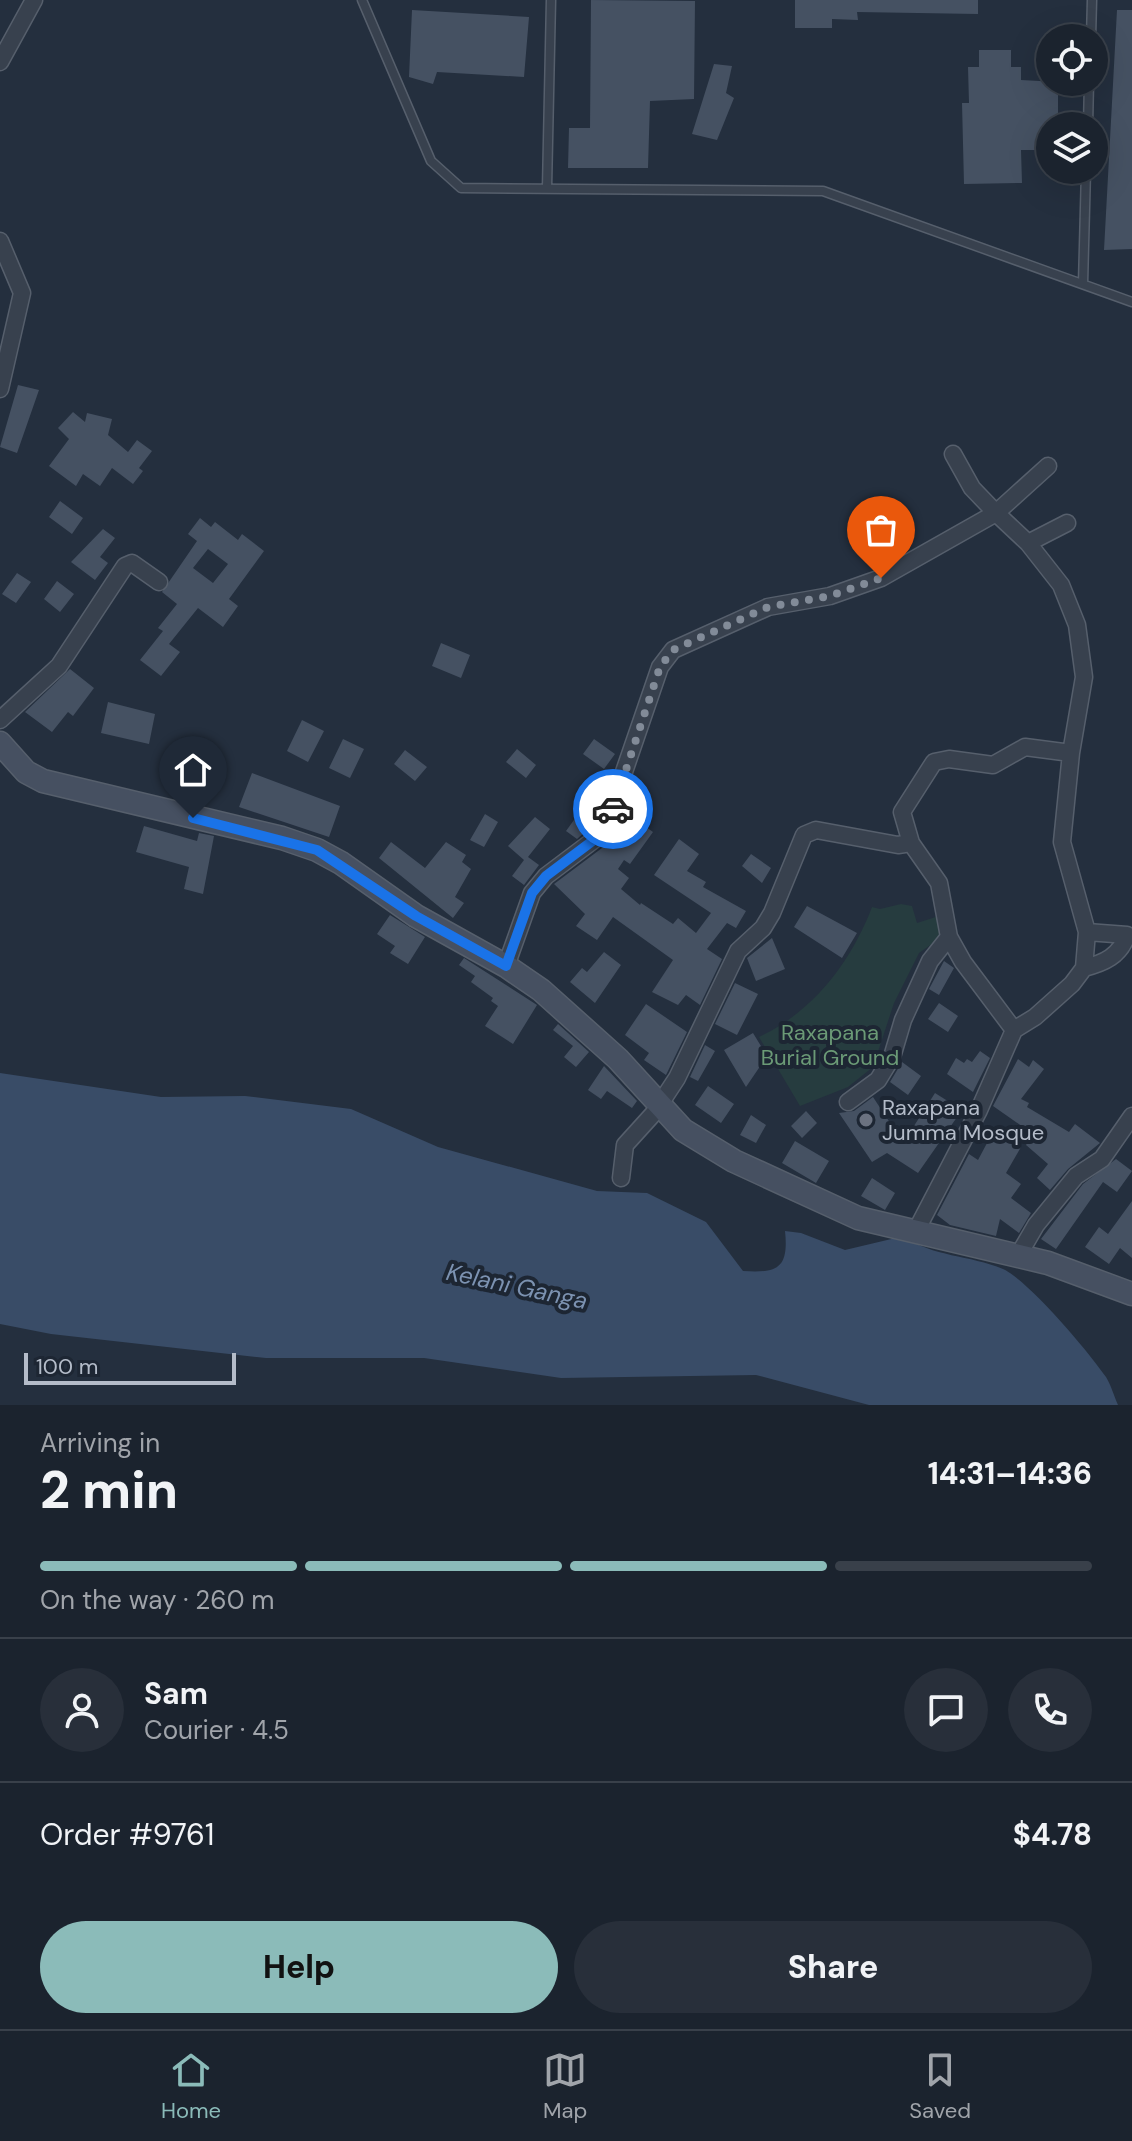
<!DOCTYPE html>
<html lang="en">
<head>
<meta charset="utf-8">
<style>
	:root { --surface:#1b232e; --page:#282f3a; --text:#f1f3f6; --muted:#a0a4aa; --line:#39404a; --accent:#8bbbb9 }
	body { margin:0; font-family:"DM Sans",sans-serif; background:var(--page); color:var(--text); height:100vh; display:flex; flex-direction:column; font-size:30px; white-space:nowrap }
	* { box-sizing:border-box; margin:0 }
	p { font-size:26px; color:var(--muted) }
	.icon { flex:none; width:44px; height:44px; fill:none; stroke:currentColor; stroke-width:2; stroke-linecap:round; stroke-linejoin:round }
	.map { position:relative; height:1405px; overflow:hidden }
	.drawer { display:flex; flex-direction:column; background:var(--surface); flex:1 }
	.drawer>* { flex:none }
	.buttons { position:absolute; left:1036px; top:24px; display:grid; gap:16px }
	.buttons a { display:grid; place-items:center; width:72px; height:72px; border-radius:50%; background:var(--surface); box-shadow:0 8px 32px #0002,0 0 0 2px var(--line); font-size:40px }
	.scale { position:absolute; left:24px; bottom:20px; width:212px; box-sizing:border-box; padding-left:8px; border:4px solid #b4bcc9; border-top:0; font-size:22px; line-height:28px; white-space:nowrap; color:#b4bcc9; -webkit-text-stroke:6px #1d2633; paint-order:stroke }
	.pin { position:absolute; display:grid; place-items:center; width:68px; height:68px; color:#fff; margin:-82px -34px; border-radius:50% 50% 50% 0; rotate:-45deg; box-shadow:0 0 8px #0007 }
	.pin .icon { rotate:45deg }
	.courier { position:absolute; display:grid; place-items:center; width:80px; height:80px; margin:-40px; border:6px solid #1a73e8; border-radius:50%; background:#fff; color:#222; box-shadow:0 2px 10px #0007 }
	.head em { font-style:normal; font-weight:800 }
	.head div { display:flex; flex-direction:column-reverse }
	.head { display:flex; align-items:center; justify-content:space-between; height:136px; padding:0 40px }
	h1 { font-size:52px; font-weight:800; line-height:60px }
	.bar { display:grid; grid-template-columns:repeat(4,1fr); gap:12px 8px; align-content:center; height:96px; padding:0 40px }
	.bar i { height:10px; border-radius:6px; background:var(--line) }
	.bar .current { background:var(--accent) }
	.bar p { grid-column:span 4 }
	.line { display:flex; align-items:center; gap:20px; padding:0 40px; border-top:2px solid var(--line) }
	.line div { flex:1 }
	.round { display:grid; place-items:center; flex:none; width:84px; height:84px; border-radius:42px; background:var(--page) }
	.primary-button { display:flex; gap:16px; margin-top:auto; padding:16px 40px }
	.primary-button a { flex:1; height:92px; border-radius:48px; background:var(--accent); color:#111; font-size:32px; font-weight:800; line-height:92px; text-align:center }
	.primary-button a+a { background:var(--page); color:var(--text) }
	.menu { display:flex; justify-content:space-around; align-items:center; height:112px; border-top:2px solid var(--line); background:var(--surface); font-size:22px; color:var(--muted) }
	.menu a { display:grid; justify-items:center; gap:4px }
	.menu .current { color:var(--accent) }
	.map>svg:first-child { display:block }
	.green { fill:#263c3f }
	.water { fill:#394c67 }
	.building { fill:#455162; fill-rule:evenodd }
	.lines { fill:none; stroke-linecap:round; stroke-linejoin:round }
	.service-casing { stroke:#565f6c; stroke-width:11 }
	.minor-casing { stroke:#565f6c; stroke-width:19 }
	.secondary-casing { stroke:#565f6c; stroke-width:25 }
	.service { stroke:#38414e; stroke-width:8 }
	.minor { stroke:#38414e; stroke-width:16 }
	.secondary { stroke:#465061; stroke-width:22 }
	.done { stroke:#828b98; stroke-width:8; stroke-dasharray:0 14.4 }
	.route { stroke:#1a73e8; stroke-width:10 }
	.worship-dot { fill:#6b7280; stroke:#1d2633; stroke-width:3 }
	.labels { text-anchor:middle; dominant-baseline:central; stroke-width:8; stroke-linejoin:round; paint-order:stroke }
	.park-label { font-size:22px; fill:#6b9a76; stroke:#1d2633 }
	.poi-label { font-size:22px; fill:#b4bcc9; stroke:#1d2633; text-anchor:start }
	.water-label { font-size:24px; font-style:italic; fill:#7c92b1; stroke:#1d2633 }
</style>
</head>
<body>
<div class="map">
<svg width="1132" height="1405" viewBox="0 0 1132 1405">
	<rect width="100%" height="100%" fill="#242f3e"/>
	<path class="green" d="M901 904 912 906 917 923 939 916 942 937 919 953 894 1003 873 1067 848 1087 800 1106 759 1037C814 1011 851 962 872 907L880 909Z"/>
	<path class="water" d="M0 1073 161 1097 245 1096 351 1109 438 1147 597 1191 647 1193 706 1222 743 1271C777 1273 789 1269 785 1231L801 1233 845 1250 904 1236C932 1257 970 1255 1003 1269 1028 1280 1089 1352 1106 1377 1111 1385 1114 1396 1118 1405H869L756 1375 561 1378 424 1358H266L51 1334 0 1324Z"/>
	<path class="building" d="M591 0 695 1 694 99 650 101 648 168H568L569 128H590Z
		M795 0H978V14L857 12 858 20 832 19V28H795Z
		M412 10 529 17 524 77 437 72 433 84 409 77Z
		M1117 10H1132V249L1104 250Z
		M979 50H1011V67H1021V80L1058 82V126H1050V150H1021L1022 183 964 184 962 103H969L968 67H979Z
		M714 64 732 66 726 93 734 98 717 140 692 134Z
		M18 385 39 390 17 453 0 447Z
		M73 412 85 422 87 413 112 419 108 435 128 452 137 440 152 451 139 468 143 471 133 484 112 468 100 486 83 474 76 486 49 466 69 439 58 428Z
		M60 501 83 518 72 534 49 517Z
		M200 518 211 527 215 522 238 540 242 534 264 551 229 599 238 606 223 627 198 608 169 644 180 652 161 676 140 660 163 631 158 628 177 604 162 592 197 541 188 534ZM208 549 228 564 213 583 193 568Z
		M103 529 115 538 100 557 108 563 95 580 71 562Z
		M17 573 31 582 16 603 2 594Z
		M57 581 74 594 60 612 44 599Z
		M441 643 470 655 461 678 432 666Z
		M70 669 94 688 73 716 68 712 52 732 25 712Z
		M108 702 155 714 149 744 101 733Z
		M302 720 324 731 308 762 287 751Z
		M343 739 364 749 350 778 329 768Z
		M594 739 615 754 604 769 583 754Z
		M517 749 536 765 526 778 506 762Z
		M405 750 427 767 415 781 394 764Z
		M252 773 340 806 329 837 239 807Z
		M636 800 649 809 639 822 653 832 630 864 624 860 618 869 629 878 621 889 640 905 641 903 673 924 678 918 696 933 711 913 654 875 679 839 699 854 687 871 706 882 703 887 746 911 736 928 727 923 707 949 722 959 700 1005 686 995 678 1005 652 992 673 960 613 917 597 940 576 926 585 914 554 884 610 842Z
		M579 813 594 824 577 839 566 831Z
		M485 814 498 822 484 847 470 840Z
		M535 817 550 829 528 857 539 865 524 885 512 876 524 860 508 846Z
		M144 826 197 841 199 833 214 836 203 894 184 889 189 867 136 852Z
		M391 842 425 868 446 842 466 855 462 862 471 869 455 897 464 903 453 918 379 858Z
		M751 854 771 868 762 883 742 866Z
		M807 906 857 933 842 958 794 927Z
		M390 915 425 937 408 964 390 953 395 946 377 934Z
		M772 938 785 969 756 981 747 958Z
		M604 952 621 965 595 1003 570 982 582 968 587 972Z
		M464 958 537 1005 513 1044 485 1026 498 1006 491 1001 493 998 471 982 475 976 459 965Z
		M944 961 954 968 939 995 929 989Z
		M735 983 758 994 737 1035 715 1024Z
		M939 1003 958 1016 948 1032 928 1019Z
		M646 1004 687 1032 666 1075 644 1060 649 1053 625 1035Z
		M558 1024 589 1052 576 1067 564 1057 573 1046 553 1030Z
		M753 1033 767 1056 746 1087 724 1050Z
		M705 1045 715 1051 698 1081 690 1077Z
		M980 1051 990 1058 973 1092 947 1074 956 1058 964 1063 967 1059 972 1062Z
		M1018 1059 1029 1067 1033 1060 1044 1069 1021 1099 1029 1103 1027 1107 1069 1132 1075 1124 1100 1143 1068 1169 1050 1190 1037 1178 1048 1164 1026 1145 1033 1134 993 1106Z
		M902 1062 921 1076 908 1095 890 1082Z
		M604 1066 637 1101 632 1108 607 1091 601 1099 588 1090Z
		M708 1086 734 1104 721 1123 695 1105Z
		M935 1093 962 1110 918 1173 887 1153 872 1162 839 1113 854 1111 873 1097 898 1135 905 1125 912 1129Z
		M806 1111 817 1123 802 1138 791 1126Z
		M751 1115 766 1125 756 1143 740 1135Z
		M994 1130 1021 1147 1006 1173 1021 1184 1011 1198 1031 1213 1019 1233 1000 1219 996 1236 950 1225 937 1215 969 1154 978 1160Z
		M795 1141 829 1161 816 1183 782 1163Z
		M1116 1159 1132 1171 1117 1192 1103 1182 1056 1249 1041 1239 1083 1184Z
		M872 1178 895 1193 885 1210 861 1196Z
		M1132 1201V1258L1120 1248 1109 1264 1085 1247 1099 1227 1108 1234Z"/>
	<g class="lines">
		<defs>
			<path id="service" d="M362 0 431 161 461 188 823 191 1132 302
				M1091 38 1092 0
				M1088 126 1089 82
				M547 188 551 0
				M1083 284 1086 170"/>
			<path id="minor" d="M0 62 34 0
				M0 241 22 293 0 389
				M953 454 972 488 996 513 1048 466
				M1028 543 1067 523
				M0 720 59 666 125 566 132 563 159 582
				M506 966 532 893 546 876 603 833 660 667 673 650 768 607 830 596 881 578 996 513 1028 543 1061 585 1077 625 1084 677 1071 753 1062 842 1087 932 1084 968 1072 984 1035 1017 1014 1030 979 1110 916 1231
				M1084 968C1104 963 1120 956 1127 935L1087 932
				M1014 1030 963 962 949 937 939 883 911 843 902 812 934 762 949 759 993 765 1025 747 1071 753
				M848 1102 878 1080 892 1057 903 1020 930 961 949 937
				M621 1178 625 1145 654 1113 677 1078 738 951 763 928 772 913 804 835 816 830 898 845 911 843
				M1018 1256 1036 1225 1076 1176 1102 1159 1132 1116"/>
			<path id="secondary" d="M0 743 26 772 43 781 282 838 317 850 341 863 416 916 506 966 541 990 618 1059 683 1130 734 1161 858 1218 1048 1263 1132 1294"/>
		</defs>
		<use href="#service" class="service-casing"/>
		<use href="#minor" class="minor-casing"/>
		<use href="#secondary" class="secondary-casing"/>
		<use href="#service" class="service"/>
		<use href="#minor" class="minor"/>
		<use href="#secondary" class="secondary"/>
	</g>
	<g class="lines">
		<path class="done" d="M613 809 660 667 673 650 768 607 830 596 881 578"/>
		<path class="route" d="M193 818 317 850 416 916 506 966 532 893 546 876 603 833 613 809"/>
	</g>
	<circle class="worship-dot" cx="866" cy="1120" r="8"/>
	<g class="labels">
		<g class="park-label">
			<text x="830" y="1032">Raxapana<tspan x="830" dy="25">Burial Ground</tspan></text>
		</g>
		<g class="poi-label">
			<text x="882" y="1107">Raxapana<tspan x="882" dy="25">Jumma Mosque</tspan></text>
		</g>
		<g class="water-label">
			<text transform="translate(517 1286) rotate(12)">Kelani Ganga</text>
		</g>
	</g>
</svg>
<div class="buttons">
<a><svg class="icon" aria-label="locate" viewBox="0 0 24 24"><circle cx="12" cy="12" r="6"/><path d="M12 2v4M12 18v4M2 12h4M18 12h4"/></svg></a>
<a><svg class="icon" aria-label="layers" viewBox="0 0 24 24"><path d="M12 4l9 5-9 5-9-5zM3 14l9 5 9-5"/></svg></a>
</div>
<div class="scale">100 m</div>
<div class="pin" style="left:881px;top:578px;background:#ea580c"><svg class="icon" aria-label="bag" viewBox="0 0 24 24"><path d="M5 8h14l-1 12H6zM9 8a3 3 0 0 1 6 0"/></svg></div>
<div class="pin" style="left:193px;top:818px;background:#1f2937"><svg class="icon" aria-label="home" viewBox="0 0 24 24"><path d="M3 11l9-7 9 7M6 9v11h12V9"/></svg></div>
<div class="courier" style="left:613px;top:809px"><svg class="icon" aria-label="car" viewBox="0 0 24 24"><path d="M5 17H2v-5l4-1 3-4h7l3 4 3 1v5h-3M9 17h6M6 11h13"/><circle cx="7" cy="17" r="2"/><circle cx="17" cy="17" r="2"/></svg></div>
</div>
<section class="drawer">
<div class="head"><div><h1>2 min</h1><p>Arriving in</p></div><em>14:31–14:36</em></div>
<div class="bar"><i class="current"></i><i class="current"></i><i class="current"></i><i></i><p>On the way · 260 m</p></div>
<div class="line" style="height:144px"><a class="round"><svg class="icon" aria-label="person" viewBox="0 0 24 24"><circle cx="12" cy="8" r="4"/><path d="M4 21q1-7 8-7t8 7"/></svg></a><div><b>Sam</b><p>Courier · 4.5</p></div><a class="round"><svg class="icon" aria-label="chat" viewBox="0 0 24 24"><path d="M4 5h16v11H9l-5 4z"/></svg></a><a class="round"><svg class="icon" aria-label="phone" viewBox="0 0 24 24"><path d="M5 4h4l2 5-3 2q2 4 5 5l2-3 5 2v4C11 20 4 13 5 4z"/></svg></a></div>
<div class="line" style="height:104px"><div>Order #9761</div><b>$4.78</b></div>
<div class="primary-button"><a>Help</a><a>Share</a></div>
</section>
<nav class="menu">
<a class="current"><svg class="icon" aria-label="home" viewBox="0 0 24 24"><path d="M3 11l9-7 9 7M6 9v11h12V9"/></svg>Home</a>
<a><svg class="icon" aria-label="map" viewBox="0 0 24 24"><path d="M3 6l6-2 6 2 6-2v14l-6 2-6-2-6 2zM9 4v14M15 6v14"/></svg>Map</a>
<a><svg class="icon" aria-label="saved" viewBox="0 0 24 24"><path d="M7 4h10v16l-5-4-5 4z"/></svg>Saved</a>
</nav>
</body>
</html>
